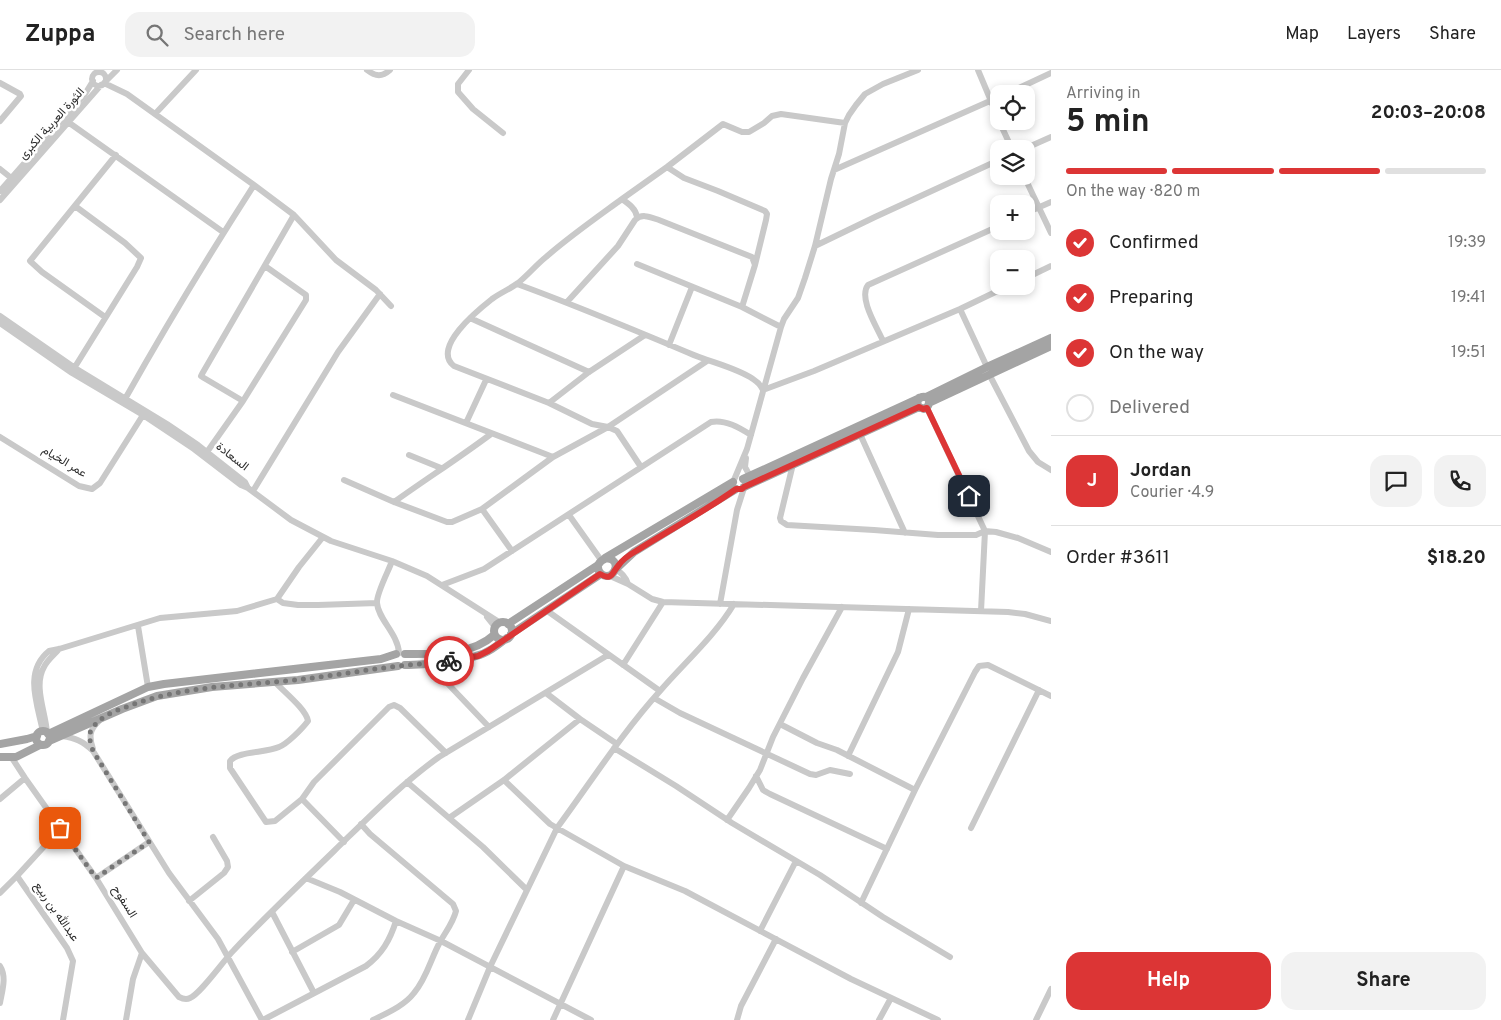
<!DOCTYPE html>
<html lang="en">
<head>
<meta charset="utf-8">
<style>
	:root { --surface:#fff; --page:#f2f2f2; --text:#222; --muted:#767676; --line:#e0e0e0; --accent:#dc3535 }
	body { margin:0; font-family:Overpass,Vazirmatn,sans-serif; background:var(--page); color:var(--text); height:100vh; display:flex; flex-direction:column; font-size:19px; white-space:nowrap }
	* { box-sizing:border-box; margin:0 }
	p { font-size:16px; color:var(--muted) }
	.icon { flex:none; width:28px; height:28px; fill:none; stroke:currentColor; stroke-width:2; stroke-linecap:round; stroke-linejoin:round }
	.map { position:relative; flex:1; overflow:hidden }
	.details { display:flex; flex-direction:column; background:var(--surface); width:450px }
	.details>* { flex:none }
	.controls { position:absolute; left:990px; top:15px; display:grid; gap:10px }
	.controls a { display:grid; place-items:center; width:45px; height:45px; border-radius:10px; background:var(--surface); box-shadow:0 2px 8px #0003; font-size:25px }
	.pin { position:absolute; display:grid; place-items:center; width:42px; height:42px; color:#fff; margin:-21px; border-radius:10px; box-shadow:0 2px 8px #0006 }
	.courier { position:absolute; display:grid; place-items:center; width:50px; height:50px; margin:-25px; border:4px solid #dc3535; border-radius:50%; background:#fff; color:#222; box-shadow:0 1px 6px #0007 }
	.summary em { font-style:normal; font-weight:700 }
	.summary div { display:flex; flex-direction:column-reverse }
	.summary { display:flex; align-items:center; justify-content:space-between; height:85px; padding:0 15px }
	h1 { font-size:32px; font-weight:700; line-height:38px }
	.bar { display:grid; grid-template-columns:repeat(4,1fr); gap:8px 5px; align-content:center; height:60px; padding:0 15px }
	.bar i { height:6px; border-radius:4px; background:var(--line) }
	.bar .current { background:var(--accent) }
	.bar p { grid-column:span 4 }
	.line { display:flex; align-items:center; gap:12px; padding:0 15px; border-top:1px solid var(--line) }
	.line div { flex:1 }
	.round { display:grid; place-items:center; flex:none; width:52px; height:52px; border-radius:15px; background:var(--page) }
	ol { padding:0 15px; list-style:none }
	li { display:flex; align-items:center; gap:15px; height:55px }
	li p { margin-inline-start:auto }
	li .icon { padding:5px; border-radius:50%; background:var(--accent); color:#fff; stroke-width:4 }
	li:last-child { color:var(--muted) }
	li i { width:28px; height:28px; border:2px solid var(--line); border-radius:50% }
	.button { display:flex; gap:10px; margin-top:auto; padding:10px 15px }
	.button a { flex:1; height:58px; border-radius:15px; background:var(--accent); color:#fff; font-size:20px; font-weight:700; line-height:58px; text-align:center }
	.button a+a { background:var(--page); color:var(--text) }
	header { display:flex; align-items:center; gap:30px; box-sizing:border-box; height:70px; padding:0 25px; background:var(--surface); border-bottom:1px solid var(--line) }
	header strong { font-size:24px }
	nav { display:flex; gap:28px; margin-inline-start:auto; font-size:18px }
	.search { width:350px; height:45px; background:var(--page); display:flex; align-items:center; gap:12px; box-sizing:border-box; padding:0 18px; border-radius:15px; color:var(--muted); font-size:19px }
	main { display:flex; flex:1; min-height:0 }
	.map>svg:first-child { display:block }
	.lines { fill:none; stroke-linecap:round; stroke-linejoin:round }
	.minor { stroke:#c9c9c9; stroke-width:6 }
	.major { stroke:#a4a4a4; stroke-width:8 }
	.done { stroke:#767676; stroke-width:5; stroke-dasharray:0 9 }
	.route { stroke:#dc3535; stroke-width:6 }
	.labels { text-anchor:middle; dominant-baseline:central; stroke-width:5; stroke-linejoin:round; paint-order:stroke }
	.street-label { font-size:12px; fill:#2c2c2c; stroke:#fff }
</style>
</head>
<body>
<header>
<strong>Zuppa</strong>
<div class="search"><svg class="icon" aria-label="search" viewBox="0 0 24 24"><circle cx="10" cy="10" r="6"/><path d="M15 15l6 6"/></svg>Search here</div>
<nav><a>Map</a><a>Layers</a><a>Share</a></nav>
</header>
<main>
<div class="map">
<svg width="1051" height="950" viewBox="0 0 1051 950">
	<rect width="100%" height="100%" fill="#fff"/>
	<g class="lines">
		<path class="minor" d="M367 0C376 7 382 7 390 0
			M469 0 458 14V22L473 39 503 63
			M978 0 999 50
			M92 9a7 7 0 1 1 14 0a7 7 0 1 1-14 0Z
			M106 11 117 0
			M0 13 20 24 21 26 0 51
			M104 13 127 24 254 115 294 145 336 190 376 220 391 236
			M1006 24 1051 3
			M155 44 196 0
			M999 51 1012 79
			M68 52 223 162
			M1024 79 1051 67
			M667 97 684 108 718 121 765 141 767 144 766 150 755 195
			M0 99 15 111
			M834 100 999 27
			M1024 106 1051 163
			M0 121 85 24 93 11
			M622 129 667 97 723 54 742 62H749L764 53 772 46 781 44 845 53
			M0 130 101 15
			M1026 143 1051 132
			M637 147C636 139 629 134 622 129 596 148 570 166 546 187 536 195 528 205 518 213 510 219 500 223 492 229 478 240 431 278 454 296L549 333 592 354 608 357 617 361 641 397
			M815 176 875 147 999 90
			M637 194 742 237 781 257
			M1026 208 1051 196
			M517 214C575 235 632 259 689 283 709 292 735 297 753 309 758 312 761 316 763 320L814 301 960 239 1008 216
			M567 232 618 176 635 150C642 143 650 147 659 150L752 187 755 195 742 237
			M960 239 987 297
			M0 246 75 298 167 354 198 375 245 412 248 418
			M105 247 42 202 30 191 116 85
			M470 248 589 302
			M0 253 72 303 143 345 194 379 241 415 248 418 291 450 310 460 331 471 392 491 427 506 499 552
			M883 271C877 257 858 228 868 215L999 156
			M669 275 692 217
			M73 300 137 197 141 188 125 173 75 136
			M989 304 1029 381 1038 392 1051 400
			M393 325 553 387
			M125 329C166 256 209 185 254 115
			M243 331 204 308 201 306 202 304 294 145
			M549 333 589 302 645 265
			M927 338 985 461 981 541
			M466 353 486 310
			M860 364 905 463
			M0 367 79 416 92 419 100 413 143 345
			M207 382 243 331 306 230V225L265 196
			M409 385 441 398
			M746 388 745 397 750 406
			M793 394 780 448 781 451 787 455 874 460 938 465H976L985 461 996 462 1018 468 1051 482
			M344 410 394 432 447 452H452L482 439 553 387 608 357 707 291
			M734 410 747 379 781 257 784 249 798 228 805 208 815 176 831 109 839 84 845 53 849 45 856 35 865 24 883 14 918 0
			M253 421 338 282 380 224
			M394 432C426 409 459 388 491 364
			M482 439 512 481
			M569 445 601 490
			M323 467 299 497 277 529 283 533 298 535H318L377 533
			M392 491C389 500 376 524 377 533 378 549 398 564 399 583
			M616 500C623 503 626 508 628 514
			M610 506 628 514 652 529 663 532 1008 542 1025 544 1051 551
			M442 515 484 499 711 352C725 349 740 358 751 365
			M720 534 737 440 744 418
			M546 540 660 621
			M487 547 495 557
			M138 556 148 617
			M429 594 489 657
			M623 595 663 532
			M275 612C284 622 306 639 308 651 302 659 287 674 279 677 266 683 238 681 230 691V698L266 752 275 751 302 729
			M546 623 580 649 617 674
			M654 628 680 643 810 704 816 705 830 700 850 704
			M780 654 817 673 837 680 915 720
			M43 662C38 635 23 602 49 581L59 579 160 548 237 541 277 529
			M47 663C46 643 33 616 44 597 47 590 54 585 59 579
			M62 666C75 668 83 671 93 681L169 803 218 869 262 950
			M614 678 676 716 732 753 820 805 883 847 950 887
			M93 679C89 667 89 660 99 651
			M848 686 898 582 909 539
			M12 688 25 708 96 808 142 883 133 909 126 950
			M756 706 763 720 770 724 887 779
			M504 710 550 754 557 758C591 712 622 663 660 621 685 592 714 567 734 534
			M407 712 483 777 527 820
			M0 729 25 708
			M449 748 504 710 580 649
			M727 750 749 718 760 700 773 667 803 608 842 537
			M361 754 370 764 453 834 456 841C453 853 446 861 440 872 431 888 427 908 414 923 404 936 387 943 373 950
			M971 758 1039 620
			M344 772 302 729 314 712 389 637 394 635 400 638 446 683
			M17 806 67 878 73 891 63 950
			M96 808 149 772
			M306 808 340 822 396 851 441 871 591 950
			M0 823 17 806 61 758
			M189 831 224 803 228 797 227 791 213 767
			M861 833 915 720 975 602 979 596 988 595 1051 626
			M272 842 314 923
			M760 861 796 791
			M292 882 339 855 354 830
			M142 883 179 927C183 929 186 930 190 928 201 923 223 891 234 880 266 846 300 814 334 781 368 748 400 715 439 687L608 585
			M0 896C7 907 2 921 0 933
			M263 950 366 896C382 884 390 870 396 851
			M468 950 490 897 557 758 624 796 685 821 851 909 938 950
			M553 950 624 796
			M737 950 741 936 776 869
			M879 950 891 928
			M1036 950 1051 919"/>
		<path class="major" d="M926 327 987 297 1051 268
			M929 333 1051 276
			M743 409 922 327C928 326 931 331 928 336L924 339 919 337 917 333 919 328
			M744 417 919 337
			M605 488 733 412
			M617 498 634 482 736 419
			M494 561a9 9 0 1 1 18 0a9 9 0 1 1-18 0Z
			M508 554 598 495C607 480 624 494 611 505 604 508 597 503 598 495
			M511 564 601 504
			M405 584C434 584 471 586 494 565
			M405 595C428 594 454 594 476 586 488 583 498 575 507 568
			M36 668a7 7 0 1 1 14 0a7 7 0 1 1-14 0Z
			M48 664 148 617 164 614 381 589 396 584
			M49 671 122 639 157 626 212 617 298 610 398 596
			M0 674 27 669 37 666
			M0 687H16L40 675"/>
	</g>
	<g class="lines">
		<path class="done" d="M60 758 96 808 149 772 93 681C90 672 87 663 94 656 102 646 115 641 126 637 180 616 238 616 295 610 332 606 370 599 408 595 421 594 435 593 449 591"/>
		<path class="route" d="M449 591 478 586 488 581 600 504C612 511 612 503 618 496 622 490 629 485 636 481 669 460 704 442 736 419H742L744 417 919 337 923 339 927 338 969 426"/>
	</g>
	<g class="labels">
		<g class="street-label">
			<text transform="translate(52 54) rotate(-48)">الثورة العربية الكبرى</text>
			<text transform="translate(232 387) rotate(38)">السعادة</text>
			<text transform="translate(64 392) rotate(31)">عمر الخيام</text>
			<text transform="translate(124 832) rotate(58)">السفوح</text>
			<text transform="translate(56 842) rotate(55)">عبدالله بن ربيع</text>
		</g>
	</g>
</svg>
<div class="controls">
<a><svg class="icon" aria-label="locate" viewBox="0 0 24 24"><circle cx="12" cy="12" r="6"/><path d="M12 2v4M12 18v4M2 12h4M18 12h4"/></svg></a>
<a><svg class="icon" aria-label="layers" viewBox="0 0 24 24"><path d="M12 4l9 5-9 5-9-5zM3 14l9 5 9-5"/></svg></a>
<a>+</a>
<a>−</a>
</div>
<div class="pin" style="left:60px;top:758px;background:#ea580c"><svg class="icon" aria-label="bag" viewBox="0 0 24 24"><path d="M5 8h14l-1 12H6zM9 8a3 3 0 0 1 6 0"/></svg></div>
<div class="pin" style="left:969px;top:426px;background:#1f2937"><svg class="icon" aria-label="home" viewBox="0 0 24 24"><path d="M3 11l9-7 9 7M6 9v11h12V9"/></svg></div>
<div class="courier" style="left:449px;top:591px"><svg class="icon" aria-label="bike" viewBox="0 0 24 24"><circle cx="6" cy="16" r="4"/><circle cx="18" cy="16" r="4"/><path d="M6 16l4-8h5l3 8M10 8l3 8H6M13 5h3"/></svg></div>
</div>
<section class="details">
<div class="summary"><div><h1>5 min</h1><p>Arriving in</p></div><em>20:03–20:08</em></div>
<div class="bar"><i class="current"></i><i class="current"></i><i class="current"></i><i></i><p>On the way · 820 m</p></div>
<ol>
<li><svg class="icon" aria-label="check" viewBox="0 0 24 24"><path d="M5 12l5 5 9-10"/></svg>Confirmed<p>19:39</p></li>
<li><svg class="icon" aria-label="check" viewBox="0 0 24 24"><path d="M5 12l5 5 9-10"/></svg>Preparing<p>19:41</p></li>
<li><svg class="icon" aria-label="check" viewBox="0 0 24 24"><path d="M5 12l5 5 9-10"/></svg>On the way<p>19:51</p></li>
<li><i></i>Delivered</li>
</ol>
<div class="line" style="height:90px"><b class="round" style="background:var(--accent);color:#fff">J</b><div><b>Jordan</b><p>Courier · 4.9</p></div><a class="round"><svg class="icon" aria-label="chat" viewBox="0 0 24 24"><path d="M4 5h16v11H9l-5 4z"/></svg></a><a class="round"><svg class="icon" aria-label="phone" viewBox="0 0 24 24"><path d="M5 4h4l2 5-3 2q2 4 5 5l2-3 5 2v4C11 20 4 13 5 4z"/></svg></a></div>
<div class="line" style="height:65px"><div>Order #3611</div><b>$18.20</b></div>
<div class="button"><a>Help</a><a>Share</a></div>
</section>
</main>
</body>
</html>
